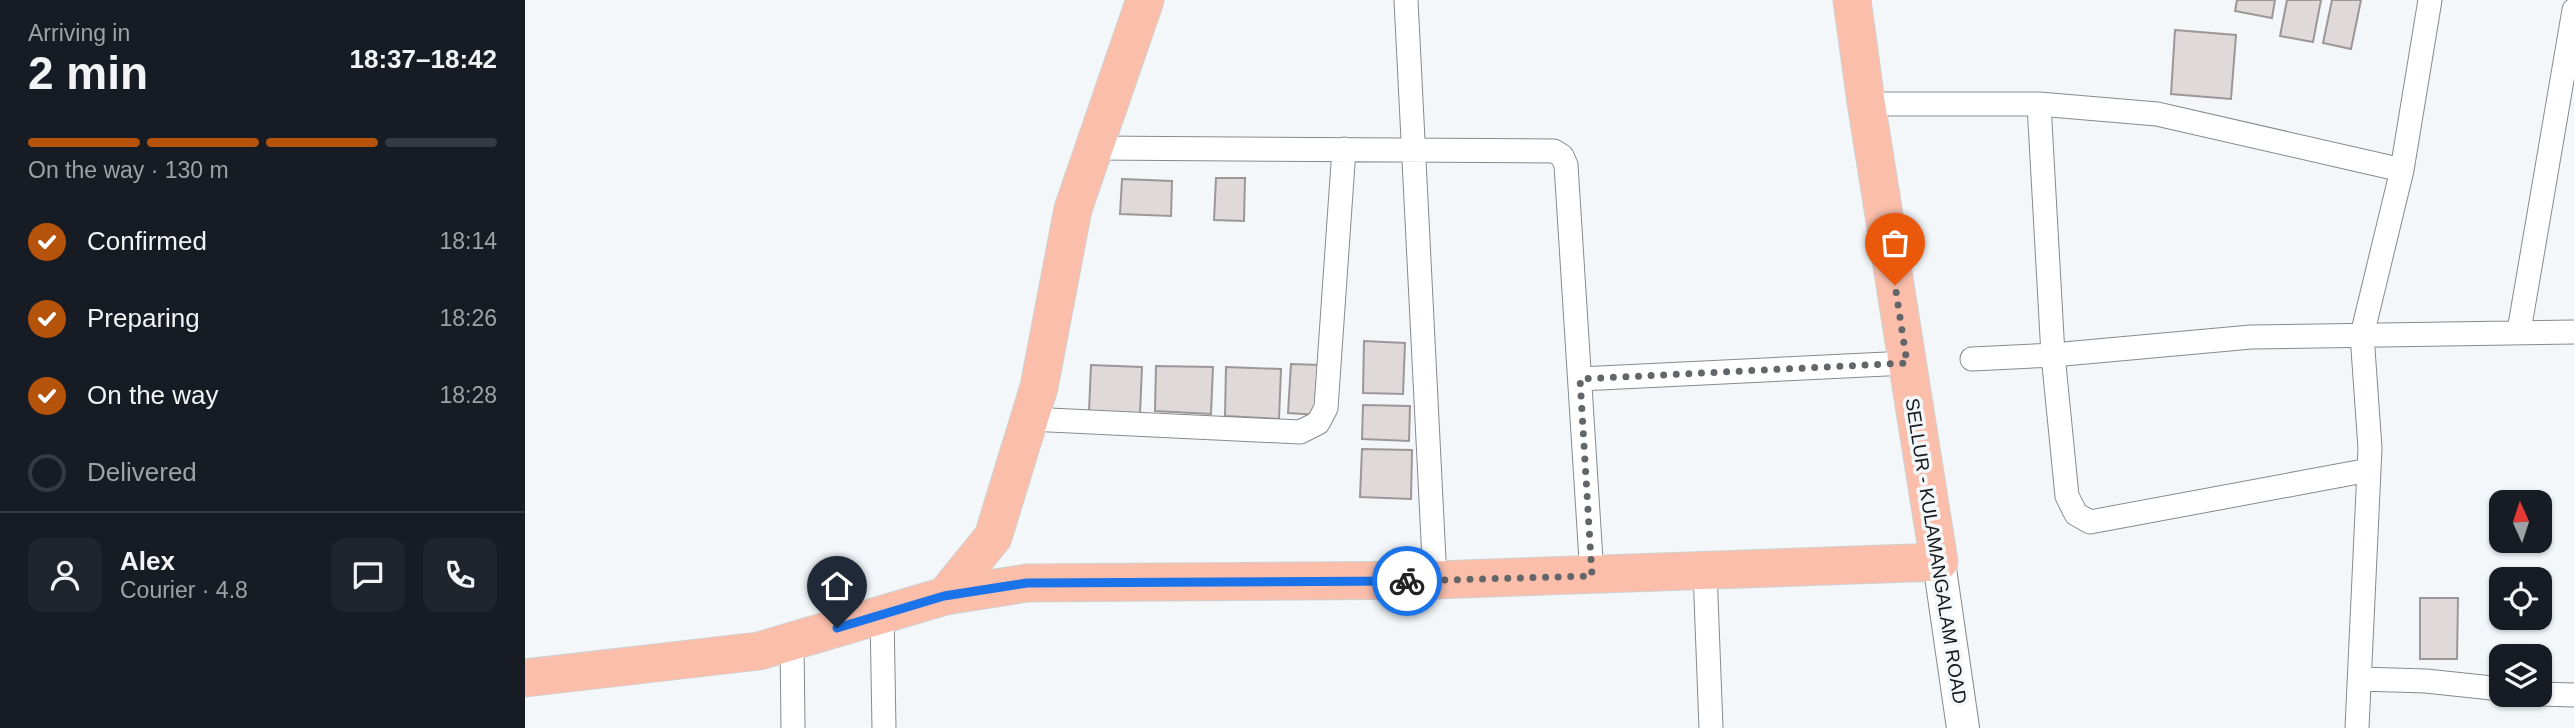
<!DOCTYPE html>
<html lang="en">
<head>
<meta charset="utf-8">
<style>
	:root { --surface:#171b24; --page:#20242c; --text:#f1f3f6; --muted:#9ea1a6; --line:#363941; --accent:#b45309 }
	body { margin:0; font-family:Arial,sans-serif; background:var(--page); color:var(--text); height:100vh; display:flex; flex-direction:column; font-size:26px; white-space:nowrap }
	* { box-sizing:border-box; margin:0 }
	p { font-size:23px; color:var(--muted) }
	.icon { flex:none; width:38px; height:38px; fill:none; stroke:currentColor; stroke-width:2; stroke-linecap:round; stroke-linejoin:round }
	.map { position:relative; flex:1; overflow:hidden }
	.details { display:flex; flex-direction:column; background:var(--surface); width:525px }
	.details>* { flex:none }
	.needle { width:46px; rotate:357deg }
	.controls { position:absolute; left:1964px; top:490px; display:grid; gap:14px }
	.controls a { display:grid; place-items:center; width:63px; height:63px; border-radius:14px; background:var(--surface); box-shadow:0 2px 5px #0004; font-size:35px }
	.pin { position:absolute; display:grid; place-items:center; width:60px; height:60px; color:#fff; margin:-72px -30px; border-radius:50% 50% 50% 0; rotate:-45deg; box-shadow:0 0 7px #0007 }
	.pin .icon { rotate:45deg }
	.courier { position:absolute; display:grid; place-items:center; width:70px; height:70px; margin:-35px; border:5px solid #1a73e8; border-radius:50%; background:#fff; color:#222; box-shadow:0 2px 9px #0007 }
	.overview em { font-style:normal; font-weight:800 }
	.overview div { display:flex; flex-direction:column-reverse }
	.overview { display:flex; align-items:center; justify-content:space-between; height:119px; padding:0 28px }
	h1 { font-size:46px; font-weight:800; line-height:52px }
	.bar { display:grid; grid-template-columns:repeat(4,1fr); gap:10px 7px; align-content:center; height:84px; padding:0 28px }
	.bar i { height:9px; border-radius:5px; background:var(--line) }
	.bar .selected { background:var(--accent) }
	.bar p { grid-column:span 4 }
	.line { display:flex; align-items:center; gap:18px; padding:0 28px; border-top:2px solid var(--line) }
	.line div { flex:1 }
	.round { display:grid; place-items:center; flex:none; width:74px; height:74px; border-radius:14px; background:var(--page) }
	ol { padding:0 28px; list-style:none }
	li { display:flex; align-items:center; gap:21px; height:77px }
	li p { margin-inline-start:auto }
	li .icon { padding:7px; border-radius:50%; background:var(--accent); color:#fff; stroke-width:4 }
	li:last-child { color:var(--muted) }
	li i { width:38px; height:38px; border:4px solid var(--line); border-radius:50% }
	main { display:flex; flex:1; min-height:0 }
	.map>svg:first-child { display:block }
	.building { fill:#dfdad9; stroke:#9c9796; stroke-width:2 }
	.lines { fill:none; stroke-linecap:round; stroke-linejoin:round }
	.minor-casing { stroke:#878a8d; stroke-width:25 }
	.secondary-casing { stroke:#878a8d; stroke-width:34 }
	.primary-casing { stroke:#d0d1d1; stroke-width:39 }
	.minor { stroke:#fff; stroke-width:23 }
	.secondary { stroke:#fff; stroke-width:32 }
	.primary { stroke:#fabeaa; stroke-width:37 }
	.done { stroke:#636668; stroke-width:7; stroke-dasharray:0 12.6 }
	.route { stroke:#1a73e8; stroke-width:9 }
	.labels { text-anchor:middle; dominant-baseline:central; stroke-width:7; stroke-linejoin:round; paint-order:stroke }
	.street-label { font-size:19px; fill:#161819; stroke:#f3f7fa }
</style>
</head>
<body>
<main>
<section class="details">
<div class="overview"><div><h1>2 min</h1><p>Arriving in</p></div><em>18:37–18:42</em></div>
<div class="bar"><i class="selected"></i><i class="selected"></i><i class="selected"></i><i></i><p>On the way · 130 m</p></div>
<ol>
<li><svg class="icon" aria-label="check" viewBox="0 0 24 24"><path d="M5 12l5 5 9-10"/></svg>Confirmed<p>18:14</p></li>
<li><svg class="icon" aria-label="check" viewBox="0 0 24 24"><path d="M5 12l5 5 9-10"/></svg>Preparing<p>18:26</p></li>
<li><svg class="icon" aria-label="check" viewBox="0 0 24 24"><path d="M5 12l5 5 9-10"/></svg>On the way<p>18:28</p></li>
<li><i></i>Delivered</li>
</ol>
<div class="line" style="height:126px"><a class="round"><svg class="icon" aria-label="person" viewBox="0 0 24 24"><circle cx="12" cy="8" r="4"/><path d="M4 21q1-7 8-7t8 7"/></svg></a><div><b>Alex</b><p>Courier · 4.8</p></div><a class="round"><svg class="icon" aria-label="chat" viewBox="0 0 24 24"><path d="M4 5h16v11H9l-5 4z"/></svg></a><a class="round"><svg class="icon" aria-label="phone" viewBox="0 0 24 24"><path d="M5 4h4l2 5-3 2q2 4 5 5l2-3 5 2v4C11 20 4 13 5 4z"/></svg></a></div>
</section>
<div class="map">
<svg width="2049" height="728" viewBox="0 0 2049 728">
	<rect width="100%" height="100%" fill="#f3f7fa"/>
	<path class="building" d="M1712 0H1750L1747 18 1710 11Z
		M1762 0H1796L1788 42 1755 36Z
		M1807 0H1836L1826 49 1798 43Z
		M1650 30 1711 35 1706 99 1646 94Z
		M691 178H720L719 221 689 220Z
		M597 179 647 181 646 216 595 214Z
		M839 341 880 343 878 394 838 393Z
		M766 364 796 365 794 415 763 413Z
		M566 365 617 367 615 414 564 411Z
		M631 366 688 367 686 414 630 411Z
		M701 367 756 369 754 419 700 416Z
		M838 405 885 406 884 441 837 439Z
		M837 449 887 450 886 499 835 497Z
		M1895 598H1933L1932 659H1895Z"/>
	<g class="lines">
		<defs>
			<path id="minor" d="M881 0 910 580
				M1341 102 1356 104H1514L1632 114 1877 170
				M1514 104 1528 355 1542 496 1551 514 1565 522 1844 470
				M569 148 1029 151 1037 156 1041 165 1067 576
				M1994 331 2049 10
				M1447 359 1528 355 1726 337 2049 332
				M1055 379 1382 363
				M504 419 775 432 793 423 801 408 819 149
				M1180 571 1186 728
				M357 614 359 728
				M267 641 268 728
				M1835 679 1901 681 1976 689
				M2014 694 2049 695
				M1832 728 1845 448 1837 335 1877 170 1905 0"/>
			<path id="secondary" d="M1414 562 1438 728"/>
			<path id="primary" d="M420 596 468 537 514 387 548 209 620 0
				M0 678 234 651 420 596 502 583 910 580 1414 562 1341 102 1327 0"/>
		</defs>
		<use href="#minor" class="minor-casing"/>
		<use href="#secondary" class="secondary-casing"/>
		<use href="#primary" class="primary-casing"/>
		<use href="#minor" class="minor"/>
		<use href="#secondary" class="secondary"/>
		<use href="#primary" class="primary"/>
	</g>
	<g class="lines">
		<path class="done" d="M882 581 1067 576 1055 379 1382 363 1370 285"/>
		<path class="route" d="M312 628 419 596 502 583 882 581"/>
	</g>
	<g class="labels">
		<g class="street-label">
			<text transform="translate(1411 551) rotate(81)">SELLUR - KULAMANGALAM ROAD</text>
		</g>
	</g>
</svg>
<div class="controls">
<a><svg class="needle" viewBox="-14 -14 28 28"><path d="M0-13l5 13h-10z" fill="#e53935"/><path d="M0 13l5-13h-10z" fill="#9ea1a6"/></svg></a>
<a><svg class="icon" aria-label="locate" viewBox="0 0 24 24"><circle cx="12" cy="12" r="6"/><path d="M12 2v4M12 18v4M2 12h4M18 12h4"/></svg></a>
<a><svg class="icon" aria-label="layers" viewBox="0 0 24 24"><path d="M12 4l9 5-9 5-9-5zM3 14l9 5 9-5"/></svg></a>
</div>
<div class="pin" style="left:1370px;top:285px;background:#ea580c"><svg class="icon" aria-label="bag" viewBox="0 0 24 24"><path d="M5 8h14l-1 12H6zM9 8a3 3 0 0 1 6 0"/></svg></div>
<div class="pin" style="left:312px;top:628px;background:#1f2937"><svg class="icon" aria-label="home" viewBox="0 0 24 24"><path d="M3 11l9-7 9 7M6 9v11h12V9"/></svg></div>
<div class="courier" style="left:882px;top:581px"><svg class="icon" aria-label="bike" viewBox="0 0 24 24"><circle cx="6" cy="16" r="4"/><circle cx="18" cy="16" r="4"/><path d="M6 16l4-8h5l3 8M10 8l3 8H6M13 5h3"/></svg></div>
</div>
</main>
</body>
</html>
